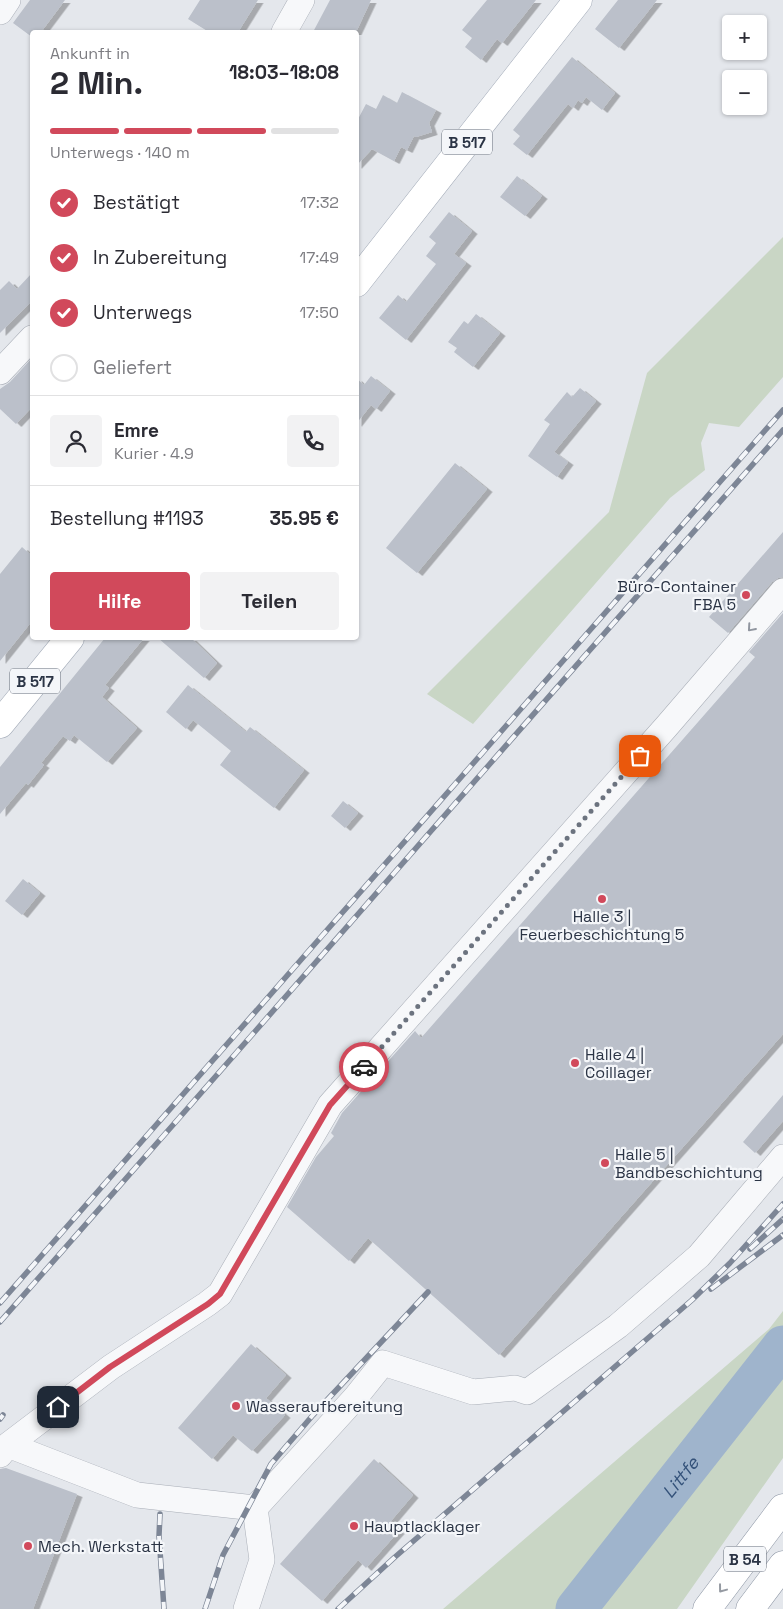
<!DOCTYPE html>
<html lang="de">
<head>
<meta charset="utf-8">
<style>
	:root { --surface:#fff; --page:#f2f2f3; --text:#2b2b33; --muted:#7c7c81; --line:#e1e1e2; --accent:#d1495b }
	body { margin:0; font-family:"Space Grotesk",sans-serif; background:var(--page); color:var(--text); height:100vh; display:flex; flex-direction:column; font-size:19px; white-space:nowrap }
	* { box-sizing:border-box; margin:0 }
	p { font-size:16px; color:var(--muted) }
	.icon { flex:none; width:28px; height:28px; fill:none; stroke:currentColor; stroke-width:2; stroke-linecap:round; stroke-linejoin:round }
	.map { position:relative; flex:1; overflow:hidden }
	.details { position:absolute; left:30px; top:30px; width:329px; height:610px; display:flex; flex-direction:column; background:var(--surface); border-radius:5px; box-shadow:0 1px 4px #0004 }
	.details>* { flex:none }
	.tools { position:absolute; left:722px; top:15px; display:grid; gap:10px }
	.tools a { display:grid; place-items:center; width:45px; height:45px; border-radius:5px; background:var(--surface); box-shadow:0 1px 4px #0004; font-size:25px }
	.pin { position:absolute; display:grid; place-items:center; width:42px; height:42px; color:#fff; margin:-21px; border-radius:10px; box-shadow:0 2px 8px #0006 }
	.courier { position:absolute; display:grid; place-items:center; width:50px; height:50px; margin:-25px; border:4px solid #d1495b; border-radius:50%; background:#fff; color:#222; box-shadow:0 1px 6px #0007 }
	.overview em { font-style:normal; font-weight:600 }
	.overview div { display:flex; flex-direction:column-reverse }
	.overview { display:flex; align-items:center; justify-content:space-between; height:85px; padding:0 20px }
	h1 { font-size:32px; font-weight:600; line-height:38px }
	.bar { display:grid; grid-template-columns:repeat(4,1fr); gap:8px 5px; align-content:center; height:60px; padding:0 20px }
	.bar i { height:6px; border-radius:4px; background:var(--line) }
	.bar .on { background:var(--accent) }
	.bar p { grid-column:span 4 }
	.line { display:flex; align-items:center; gap:12px; padding:0 20px; border-top:1px solid var(--line) }
	.line div { flex:1 }
	.round { display:grid; place-items:center; flex:none; width:52px; height:52px; border-radius:5px; background:var(--page) }
	ol { padding:0 20px; list-style:none }
	li { display:flex; align-items:center; gap:15px; height:55px }
	li p { margin-inline-start:auto }
	li .icon { padding:5px; border-radius:50%; background:var(--accent); color:#fff; stroke-width:4 }
	li:last-child { color:var(--muted) }
	li i { width:28px; height:28px; border:2px solid var(--line); border-radius:50% }
	.cta { display:flex; gap:10px; margin-top:auto; padding:10px 20px }
	.cta a { flex:1; height:58px; border-radius:5px; background:var(--accent); color:#fff; font-size:20px; font-weight:600; line-height:58px; text-align:center }
	.cta a+a { background:var(--page); color:var(--text) }
	.map>svg:first-child { display:block }
	.green { fill:#c9d6c5 }
	.lines { fill:none; stroke-linecap:round; stroke-linejoin:round }
	.river { stroke:#9fb4cc; stroke-width:41 }
	.building { fill:#bbc0ca; filter:url(#shadow) }
	.minor-casing { stroke:#a9aeb7; stroke-width:26 }
	.major-casing { stroke:#a3abb8; stroke-width:29 }
	.highway-casing { stroke:#8b94a3; stroke-width:29 }
	.minor { stroke:#f7f8fa; stroke-width:25 }
	.major { stroke:#fff; stroke-width:28 }
	.highway { stroke:#fff; stroke-width:28 }
	.rail-casing { stroke:#7d8696; stroke-width:5.5 }
	.rail { stroke:#f4f6f9; stroke-width:4; stroke-dasharray:11; stroke-linecap:butt }
	.oneway { stroke:#9196a0 }
	.oneway2 { stroke:#959aa2 }
	.done { stroke:#6c737f; stroke-width:5; stroke-dasharray:0 9 }
	.route { stroke:#d1495b; stroke-width:6 }
	.poi-dot { fill:#d1495b; stroke:#f4f6f9; stroke-width:2 }
	.labels { text-anchor:middle; dominant-baseline:central; stroke-width:4.5; stroke-linejoin:round; paint-order:stroke }
	.shield { fill:#f4f6f9; stroke:#676e7b; stroke-width:1 }
	.shield-label { font-size:15px; font-weight:bold; fill:#2b3445 }
	.poi-label { font-size:16px; fill:#2b3445; stroke:#f4f6f9; text-anchor:start }
	.water-label { font-size:18px; font-style:italic; fill:#34527a; stroke:#f4f6f9 }
</style>
</head>
<body>
<div class="map">
<svg width="783" height="1609" viewBox="0 0 783 1609">
	<defs>
		<filter id="shadow"><feDropShadow dx="5.5" dy="3" stdDeviation="0" flood-color="#0004"/></filter>
	</defs>
	<rect width="100%" height="100%" fill="#e4e7ec"/>
	<path class="green" d="M783 237V377L739 427 709 423 701 443 705 470 670 498 473 724 427 694 609 512 647 373Z
		M783 1311V1458L677 1609H443L769 1329Z"/>
	<g class="lines">
		<path class="river" id="s1" d="M576 1609 783 1346"/>
	</g>
	<path class="building" d="M30 0H65L41 32H32V37L13 23Z
		M200 0H258L238 32H209L188 19Z
		M330 0H371L356 32H313Z
		M487 0H536L502 43 497 39 481 60 465 47 472 38 462 30Z
		M618 0H657L619 48 595 29Z
		M572 57 615 93 602 110 586 97 582 103 578 100 573 108 568 104 527 155 513 144 520 136 513 130Z
		M402 92 436 110 429 123 432 132 416 137 414 136 407 150 401 147 394 161 372 149 356 166V123L366 104 376 109 383 95 397 103Z
		M517 176 542 196 525 216 500 197Z
		M449 212 472 231 454 254 466 263 406 340 379 318 398 295 406 302 436 264 426 256 436 243 429 237Z
		M32 273V301L0 333V290L9 281 17 289Z
		M476 314 500 333 473 367 454 352 457 348 448 342 464 321 468 324Z
		M32 358V407L16 424 0 409V389L10 382Z
		M371 376 390 391 376 409 371 405 356 424V378L364 385Z
		M580 388 596 401 554 452 568 462 557 477 528 456 550 424 544 420 567 392 572 397Z
		M455 463 487 489 417 573 386 548Z
		M783 532V577L778 578 772 582 728 633 709 617Z
		M22 547 32 556V621L0 661V574Z
		M783 613V1034L499 1355 368 1238 349 1261 287 1207 316 1157 334 1136 331 1133 342 1113 415 1031 421 1038 755 657 749 652Z
		M105 638H144L105 685 109 688 102 697 137 728 107 762 74 735 70 741 63 736 41 763 44 765 28 785 26 783 0 814V767Z
		M158 638H191L217 663 204 678Z
		M188 685 246 732 250 727 304 770 274 808 220 765 231 751 193 720 186 729 166 712Z
		M343 801 358 813 345 828 331 816Z
		M23 879 40 893 22 915 5 901Z
		M783 1095V1121L755 1153 743 1142Z
		M251 1344 286 1375 266 1398 285 1415 252 1451 233 1435 212 1459 178 1428Z
		M374 1459 413 1495 390 1522 399 1531 366 1568 358 1560 322 1601 280 1564Z
		M6 1468 77 1494 33 1609H0V1469Z"/>
	<g class="lines">
		<defs>
			<path id="minor" d="M0 12 8 0
				M284 32 302 0
				M0 372 32 338
				M8 1445 111 1367 207 1304 220 1294 330 1105 666 727 783 591
				M0 1455 8 1445 137 1495 255 1508 262 1560 246 1609
				M255 1508 355 1398 383 1363 473 1392 515 1388 527 1392 618 1326 699 1256 783 1157"/>
			<path id="major" d="M356 283 578 0
				M0 724 70 638"/>
			<path id="highway" d="M707 1609 783 1508
				M750 1609 783 1565"/>
		</defs>
		<use href="#minor" class="minor-casing"/>
		<use href="#major" class="major-casing"/>
		<use href="#highway" class="highway-casing"/>
		<use href="#minor" class="minor"/>
		<use href="#major" class="major"/>
		<use href="#highway" class="highway"/>
		<defs>
			<path id="rail" d="M750 1249 783 1219
				M711 1289 783 1235
				M0 1303 783 410
				M0 1322 783 430
				M0 1419 3 1415
				M160 1514 159 1536 164 1609
				M205 1609 223 1555 271 1464 313 1415 428 1292
				M338 1609 395 1557 692 1300 730 1263 783 1204"/>
		</defs>
		<use href="#rail" class="rail-casing"/>
		<use href="#rail" class="rail"/>
	</g>
	<defs><path id="oneway-chevron" d="M-2-3.5L2.5 0L-2 3.5" fill="none" stroke-width="1.6" stroke-linecap="round" stroke-linejoin="round" transform="scale(1.25)"/></defs>
	<use class="oneway" href="#oneway-chevron" transform="translate(751 628) rotate(131)"/>
	<use class="oneway2" href="#oneway-chevron" transform="translate(722 1589) rotate(127)"/>
	<g class="lines">
		<path class="done" d="M364 1067 640 756"/>
		<path class="route" d="M58 1407 110 1367 208 1304 220 1294 330 1105 364 1067"/>
	</g>
	<g class="poi-dot">
		<circle cx="746" cy="595" r="5"/>
		<circle cx="602" cy="899" r="5"/>
		<circle cx="575" cy="1063" r="5"/>
		<circle cx="605" cy="1163" r="5"/>
		<circle cx="236" cy="1406" r="5"/>
		<circle cx="354" cy="1526" r="5"/>
		<circle cx="28" cy="1546" r="5"/>
	</g>
	<g class="labels">
		<g class="shield">
			<rect x="442" y="129.5" width="50" height="25" rx="4"/>
			<rect x="10" y="668.5" width="50" height="25" rx="4"/>
			<rect x="724" y="1546.5" width="42" height="25" rx="4"/>
		</g>
		<g class="shield-label">
			<text x="467" y="142">B 517</text>
			<text x="35" y="681">B 517</text>
			<text x="745" y="1559">B 54</text>
		</g>
		<g class="poi-label">
			<text x="736" y="586" text-anchor="end">Büro-Container<tspan x="736" dy="18">FBA 5</tspan></text>
			<text x="602" y="916" text-anchor="middle">Halle 3 |<tspan x="602" dy="18">Feuerbeschichtung 5</tspan></text>
			<text x="585" y="1054">Halle 4 |<tspan x="585" dy="18">Coillager</tspan></text>
			<text x="615" y="1154">Halle 5 |<tspan x="615" dy="18">Bandbeschichtung</tspan></text>
			<text x="246" y="1406">Wasseraufbereitung</text>
			<text x="364" y="1526">Hauptlacklager</text>
			<text x="38" y="1546">Mech. Werkstatt</text>
		</g>
		<g class="water-label">
			<text stroke="none"><textPath href="#s1" startOffset="168">Littfe</textPath></text>
		</g>
	</g>
</svg>
<div class="tools">
<a>+</a>
<a>−</a>
</div>
<div class="pin" style="left:640px;top:756px;background:#ea580c"><svg class="icon" aria-label="bag" viewBox="0 0 24 24"><path d="M5 8h14l-1 12H6zM9 8a3 3 0 0 1 6 0"/></svg></div>
<div class="pin" style="left:58px;top:1407px;background:#1f2937"><svg class="icon" aria-label="home" viewBox="0 0 24 24"><path d="M3 11l9-7 9 7M6 9v11h12V9"/></svg></div>
<div class="courier" style="left:364px;top:1067px"><svg class="icon" aria-label="car" viewBox="0 0 24 24"><path d="M5 17H2v-5l4-1 3-4h7l3 4 3 1v5h-3M9 17h6M6 11h13"/><circle cx="7" cy="17" r="2"/><circle cx="17" cy="17" r="2"/></svg></div>
<section class="details">
<div class="overview"><div><h1>2 Min.</h1><p>Ankunft in</p></div><em>18:03–18:08</em></div>
<div class="bar"><i class="on"></i><i class="on"></i><i class="on"></i><i></i><p>Unterwegs · 140 m</p></div>
<ol>
<li><svg class="icon" aria-label="check" viewBox="0 0 24 24"><path d="M5 12l5 5 9-10"/></svg>Bestätigt<p>17:32</p></li>
<li><svg class="icon" aria-label="check" viewBox="0 0 24 24"><path d="M5 12l5 5 9-10"/></svg>In Zubereitung<p>17:49</p></li>
<li><svg class="icon" aria-label="check" viewBox="0 0 24 24"><path d="M5 12l5 5 9-10"/></svg>Unterwegs<p>17:50</p></li>
<li><i></i>Geliefert</li>
</ol>
<div class="line" style="height:90px"><a class="round"><svg class="icon" aria-label="person" viewBox="0 0 24 24"><circle cx="12" cy="8" r="4"/><path d="M4 21q1-7 8-7t8 7"/></svg></a><div><b>Emre</b><p>Kurier · 4.9</p></div><a class="round"><svg class="icon" aria-label="phone" viewBox="0 0 24 24"><path d="M5 4h4l2 5-3 2q2 4 5 5l2-3 5 2v4C11 20 4 13 5 4z"/></svg></a></div>
<div class="line" style="height:65px"><div>Bestellung #1193</div><b>35.95 €</b></div>
<div class="cta"><a>Hilfe</a><a>Teilen</a></div>
</section>
</div>
</body>
</html>
